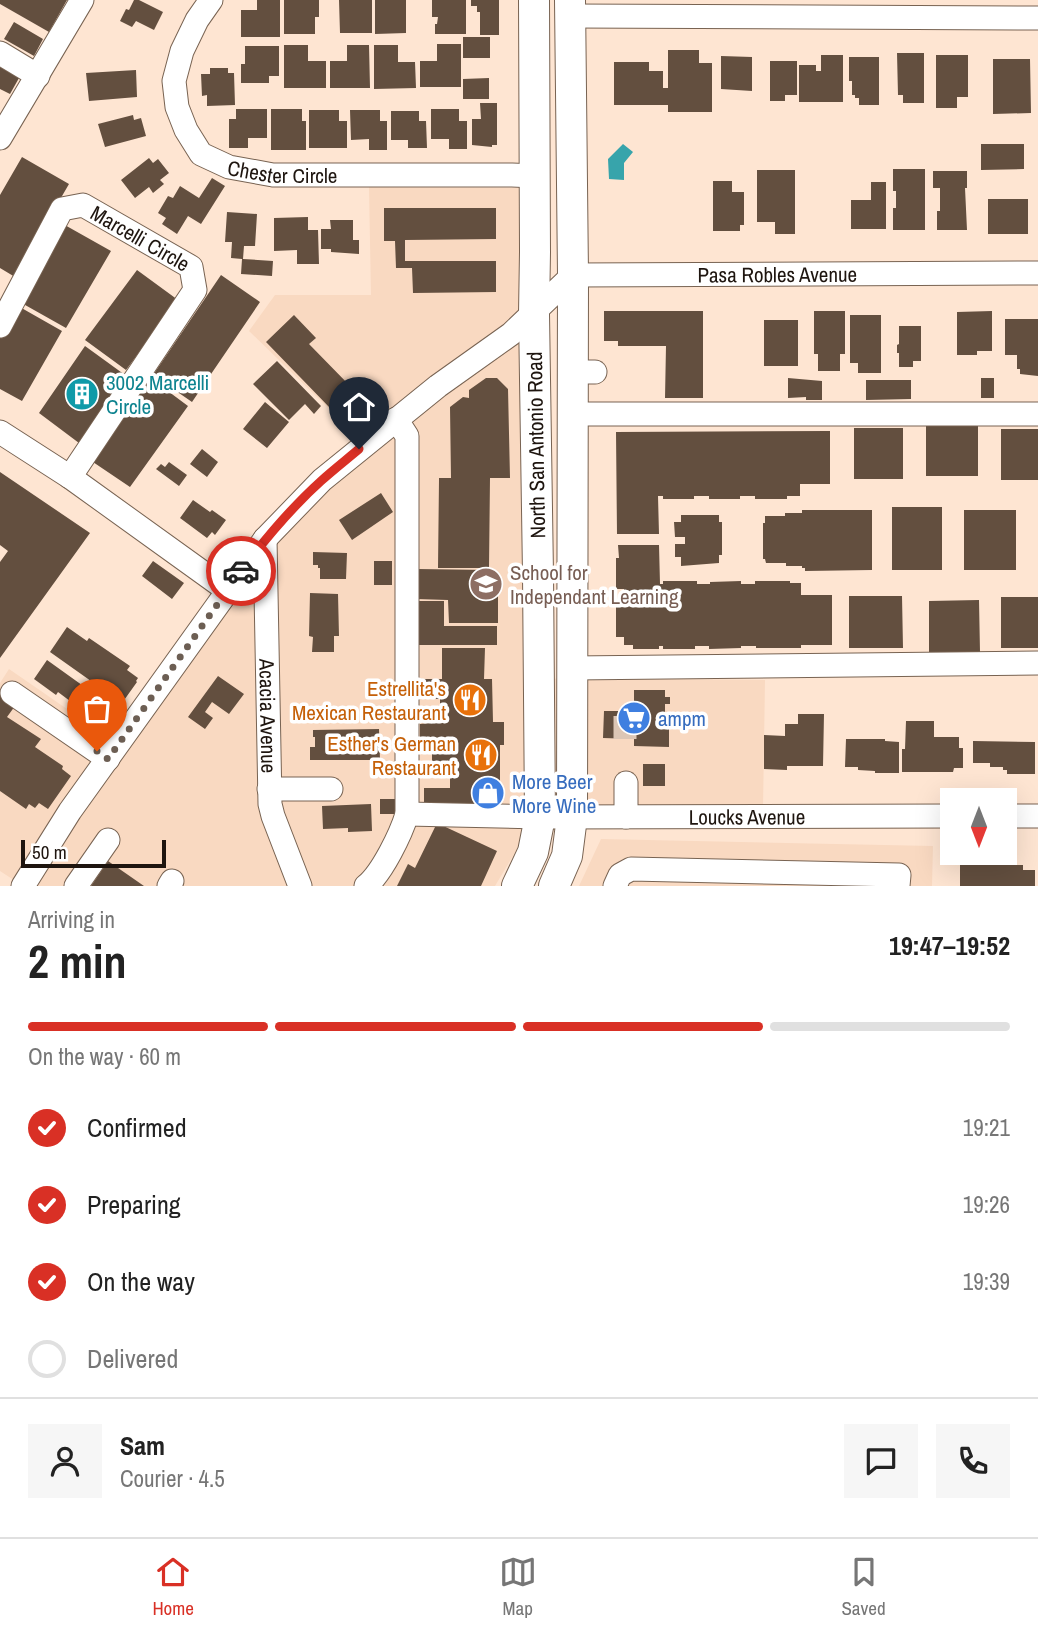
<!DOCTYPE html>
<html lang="en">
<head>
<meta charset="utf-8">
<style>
	:root { --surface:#fff; --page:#f6f6f6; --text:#222; --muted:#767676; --line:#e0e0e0; --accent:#d93025 }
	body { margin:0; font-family:"Archivo Narrow",sans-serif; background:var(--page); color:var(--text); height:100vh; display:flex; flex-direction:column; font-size:26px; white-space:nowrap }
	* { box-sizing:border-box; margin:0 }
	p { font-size:23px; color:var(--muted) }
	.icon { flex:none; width:38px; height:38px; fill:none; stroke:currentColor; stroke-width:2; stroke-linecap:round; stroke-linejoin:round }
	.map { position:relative; height:886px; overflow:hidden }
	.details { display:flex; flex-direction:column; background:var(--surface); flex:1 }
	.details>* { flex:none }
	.needle { width:46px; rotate:180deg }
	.fabs { position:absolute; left:940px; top:788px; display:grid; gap:14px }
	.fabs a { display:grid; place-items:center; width:77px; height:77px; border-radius:0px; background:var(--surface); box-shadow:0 7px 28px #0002; font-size:35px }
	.scale { position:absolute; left:21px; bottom:18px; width:145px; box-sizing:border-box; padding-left:7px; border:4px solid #1e150f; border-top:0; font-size:19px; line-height:24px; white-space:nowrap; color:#1e150f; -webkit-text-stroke:5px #fff; paint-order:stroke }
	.pin { position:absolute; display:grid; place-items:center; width:60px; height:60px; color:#fff; margin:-72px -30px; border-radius:50% 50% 50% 0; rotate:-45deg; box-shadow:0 0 7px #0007 }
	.pin .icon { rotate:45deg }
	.courier { position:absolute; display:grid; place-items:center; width:70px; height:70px; margin:-35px; border:5px solid #d93025; border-radius:50%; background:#fff; color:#222; box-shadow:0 2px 9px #0007 }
	.headline em { font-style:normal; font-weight:800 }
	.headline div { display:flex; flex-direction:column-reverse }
	.headline { display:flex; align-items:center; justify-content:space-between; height:119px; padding:0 28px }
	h1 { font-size:46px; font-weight:800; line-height:52px }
	.bar { display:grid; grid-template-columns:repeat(4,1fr); gap:10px 7px; align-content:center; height:84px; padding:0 28px }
	.bar i { height:9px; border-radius:5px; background:var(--line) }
	.bar .selected { background:var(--accent) }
	.bar p { grid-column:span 4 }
	.line { display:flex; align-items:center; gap:18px; padding:0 28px; border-top:2px solid var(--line) }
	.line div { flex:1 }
	.round { display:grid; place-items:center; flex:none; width:74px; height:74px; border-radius:0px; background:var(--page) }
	ol { padding:0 28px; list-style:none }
	li { display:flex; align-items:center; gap:21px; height:77px }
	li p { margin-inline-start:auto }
	li .icon { padding:7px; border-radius:50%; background:var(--accent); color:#fff; stroke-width:4 }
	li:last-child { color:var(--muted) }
	li i { width:38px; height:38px; border:4px solid var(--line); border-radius:50% }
	.tab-bar { display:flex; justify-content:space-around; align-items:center; height:98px; border-top:2px solid var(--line); background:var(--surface); font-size:19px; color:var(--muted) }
	.tab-bar a { display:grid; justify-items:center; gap:4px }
	.tab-bar .selected { color:var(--accent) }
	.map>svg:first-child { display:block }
	.built { fill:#f9d9c1 }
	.water { fill:#37a4ab }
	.building { fill:#634f3f }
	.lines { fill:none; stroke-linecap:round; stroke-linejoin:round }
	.minor-tunnel { stroke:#dcc6b5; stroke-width:23; stroke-dasharray:23 11; stroke-linecap:butt }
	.minor-casing { stroke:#786352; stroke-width:25 }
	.major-casing { stroke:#786352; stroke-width:32 }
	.minor { stroke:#fff; stroke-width:23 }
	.major { stroke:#fff; stroke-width:30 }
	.done { stroke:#6c5e53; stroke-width:7; stroke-dasharray:0 12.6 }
	.route { stroke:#d93025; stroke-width:9 }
	.labels { text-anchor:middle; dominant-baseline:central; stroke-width:7; stroke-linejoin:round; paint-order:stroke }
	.street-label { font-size:21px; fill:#1e150f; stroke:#fff }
	.culture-label { font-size:21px; fill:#0d838f; stroke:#fff; text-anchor:start }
	.education-label { font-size:21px; fill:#785e54; stroke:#fff; text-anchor:start }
	.food-label { font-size:21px; fill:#c56008; stroke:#fff; text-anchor:end }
	.shop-label { font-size:21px; fill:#366cbe; stroke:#fff; text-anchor:start }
</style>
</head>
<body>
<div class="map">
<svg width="1038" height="886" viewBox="0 0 1038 886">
	<rect width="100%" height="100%" fill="#fee5d2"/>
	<path class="built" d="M369 187 527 188V679L597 678 765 680 763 808H561L528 831 495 886H23L0 871V683L9 669 115 742 361 440 249 331 275 295H371Z
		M601 839 933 846 932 886H579Z"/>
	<path class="water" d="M623 144 633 152 624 163V180L609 179 608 159Z"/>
	<path class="building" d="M0 0H67L49 32 0 4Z
		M134 0H139L163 12 154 30 136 21 132 27 120 21 126 9 129 10Z
		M257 0H280V37H241V10H257Z
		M284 0H319V17H315V34H284Z
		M339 0H372V33H340Z
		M375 0H406V33L375 34Z
		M432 0H466V34H435V24H437L438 17H432Z
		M471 0H499V35H480V12H477V6H471Z
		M14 22 43 39 34 56 4 39Z
		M463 37H490V58H463Z
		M437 44H461V87H420V61H437Z
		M284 45H308V61H326V88H284Z
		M347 45H369L370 88H330V61H347Z
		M374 45H398V62H415L416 88 374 89Z
		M245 46H279V76H269V83H241V64H245Z
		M668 50H699V63H712V112H668V105H614V62H649V71H663V88H668Z
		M897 53H924V103H903V95H898Z
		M821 55H843V102H799V65H816V71H821Z
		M936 55H968V97H957V108H936Z
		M721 56 752 57V91L721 89Z
		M849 57H879V105H859V98H855V95H852V81H849Z
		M993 59H1030L1031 113 993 114Z
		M770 61H797V95H785V101H770Z
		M0 67 19 78 10 94 0 89Z
		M210 68H228V73H234L235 105 207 106V95L202 96 201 74H210Z
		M136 70 137 97 89 101 86 73Z
		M489 78V99H463V79Z
		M480 103H497V145H492V147L472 145V119H481Z
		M236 109H267V138H248V148H229V119H236Z
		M271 109H302V121H306V150H271Z
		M431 109H459V121H467V149H449V139H431Z
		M309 110H339V121H347V148H309Z
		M350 110H380V121H387V150H369V139L351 140Z
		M391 111H419V121H426L427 148H408V140H391Z
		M133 115 134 120 141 118 146 136 105 147 98 124Z
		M981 144H1024V169L981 170Z
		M22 157 69 184 15 277 0 268V195Z
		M149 158 153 163 158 159 169 173 160 180 164 184 153 193 149 187 135 198 121 180Z
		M893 169H925V230H893V208H896V191H893Z
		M757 170H795V234H775V222H757Z
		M933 171H967V188H965L967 230H937V211H940V188H933Z
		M212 178 225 186 201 224 188 216 177 234 162 224 166 218 158 213 168 196 173 198 180 186 199 198Z
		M713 181H732V192H744V225H740V231H713Z
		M871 182H886V229H851V200H871Z
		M988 199H1028V234H988Z
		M384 208H496V239L405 240V261H496V292L413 293 412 268H396L395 241H384Z
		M227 212 257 214 255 246H244L243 259 273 261 272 276 241 274 242 259 231 258 232 242H225Z
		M308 217V230H318L319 264H297V250L274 251V218Z
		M330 220H353V240H359V254L331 252V249H321V229H331Z
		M63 224 111 251 66 328 18 301Z
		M137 270 178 300 126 370 85 340Z
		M221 275 260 302 192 402 153 375Z
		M18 306 62 331 22 401 0 389V338Z
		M604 311H703V398H665L666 346H618V341H604Z
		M814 311H845V354H840V371H818V354H814Z
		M992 311V351H977V355H957V312Z
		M294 315 316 338 309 344 352 388 330 408 266 342Z
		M850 315H881V373H858V363H850Z
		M1005 319H1038V376L1020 374V369H1017V355H1005Z
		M764 320H798V366H764Z
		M899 326H921V361H913V367H899V353H897V345L899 344Z
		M85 346 125 375 79 443 39 413Z
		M277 361 321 406 314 414 305 404 289 420 253 384Z
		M149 377 188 406 130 487 90 460Z
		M486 378H497L508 389 510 478H490L489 568H438L439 480V478H451L450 407 463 397 469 398V390Z
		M788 378 822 381V400H806V397L788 398Z
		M981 378H994V398H981Z
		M866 380H911V399L866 400Z
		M265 402 289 422 267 448 243 429Z
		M926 426H978V476H926Z
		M854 428H903V479H854Z
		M1001 429H1038V480H1001Z
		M830 431V484H800V496H787V499H755V496H740V499H709V496H694V499H663V496H658L659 534H617L616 432Z
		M202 449 218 462 207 477 190 464Z
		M169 462 187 475 179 486 156 469 161 464 165 467Z
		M0 472 90 533 0 658V562L8 551 0 545Z
		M381 493 393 512 352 540 339 520Z
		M193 500 210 512 212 510 226 520 215 535 212 532 207 538 180 518Z
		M892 507H942V570H892Z
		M802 510H872V570L805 571V568H802V566H786V563H766L765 559H763V523H765V516H785V513H802Z
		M964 510H1016V570H964Z
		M681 515H719V522H722V555H719V563L681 566V557H675V544H685V537H675L674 522H681Z
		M618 545H659L660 584H663V581H697V584H710V582L741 581V584H755V581H790V583H801V595H832V645H801V648H756V646H741V648L709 649V646H695V649H663V646H659V649H633V645H624V637H616V605H624V589H616V558H619Z
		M313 552 347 553 346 579H320V568H318V565H313Z
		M153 561 184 583 172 599 142 576Z
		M374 561H392V585H374Z
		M417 569 488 570V577H498V623H449L448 600 416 599Z
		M310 593 338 594 339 636H334V652H312L313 637 309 636Z
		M849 596H902L903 648H849Z
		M1001 597H1038V648H1001Z
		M979 600 980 652H929V601Z
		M417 601H444V626H497V645H416Z
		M67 627 87 641 89 638 130 666 127 670 138 678 136 681 137 682 122 703 50 652Z
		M442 648H485L484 679H492L493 722H504V745H500V804L424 805V788H450V767H432V749H438V745L420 743V724L440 722V699H429V697H424V692H415V679H442Z
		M47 660 93 693 88 699 96 705 87 717 73 706 74 704 58 692 56 695 34 679Z
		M218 676 244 694 229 714 212 702 205 712 213 718 205 729 188 717Z
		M634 690H665V697H670V704H665V725L669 726V747L634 746V739L603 738 604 711H634Z
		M0 696 15 706 7 717 41 739 35 747 63 766 62 769 71 776 48 809 39 803 35 808 29 804 26 809 0 791Z
		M798 714H824L823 766H787V770L764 769V735L785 736V724H798Z
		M906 721H934V737H959V748H963V768H954L953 772H902V749H905Z
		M379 729 380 760H310V747H315V737H313V730Z
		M846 739H885V741L899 742V773H875V771L858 770V767H845Z
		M973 741 1035 742V774H1007V770H1003V767H990V763H973Z
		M643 764H665V786H643Z
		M380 799H396V814H380Z
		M371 804 372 831 348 832V828L323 829 322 806Z
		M437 823 497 851 481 886H397L408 864 415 868Z
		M960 860H997V865H1023V870H1035V886H960Z
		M108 861 144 886H91Z"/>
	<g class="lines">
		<path class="minor-tunnel" d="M625 739V710"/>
		<defs>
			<g id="minor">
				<path id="s1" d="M211 0 197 20 182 51 174 81 177 107 186 130 201 154 229 167 273 175H512L535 176"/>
				<path d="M570 16 1038 18"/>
				<path d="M0 53 38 76"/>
				<path d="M0 138 82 0"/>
				<path id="s2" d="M0 326 62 209 83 205 191 267 195 290 70 477"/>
				<path d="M572 372H595"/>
				<path d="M572 414H1038"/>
				<path d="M0 432 70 477 227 590"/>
				<path id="s3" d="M265 539 270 804 273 816 300 886"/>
				<path d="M572 668 1038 663"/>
				<path d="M12 693 108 759"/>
				<path d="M626 783V817"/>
				<path d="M269 789H331"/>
				<path id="s4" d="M407 814 540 817 952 816"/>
				<path d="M1004 816H1038"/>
				<path id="s5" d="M23 886 70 811 265 539 322 480 438 386 511 334 573 275 1038 273"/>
				<path d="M76 886 108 840"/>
				<path d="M169 886 172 881"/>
				<path d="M366 886C382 873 401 834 407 814V436L396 419"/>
				<path d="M615 886 620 875 631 869 899 875 898 886"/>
			</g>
			<path id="major" d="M517 886 533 852 540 817 538 574 534 314 535 252 534 0
				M554 886 567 856 572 817 573 275 570 0"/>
		</defs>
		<use href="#minor" class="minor-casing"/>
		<use href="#major" class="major-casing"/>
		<use href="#minor" class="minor"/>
		<use href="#major" class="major"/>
	</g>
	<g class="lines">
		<path class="done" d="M97 751 108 759 241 571"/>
		<path class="route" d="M241 571C265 539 291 508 321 481 333 470 346 460 359 449"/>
	</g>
	<defs>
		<symbol id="building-disc" viewBox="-11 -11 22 22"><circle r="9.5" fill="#0f9aa8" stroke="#fff"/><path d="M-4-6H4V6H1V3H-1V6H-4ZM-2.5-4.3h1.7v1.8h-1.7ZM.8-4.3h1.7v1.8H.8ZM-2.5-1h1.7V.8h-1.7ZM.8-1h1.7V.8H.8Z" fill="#fff"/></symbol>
		<symbol id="school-disc" viewBox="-11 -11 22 22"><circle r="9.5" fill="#8d6e63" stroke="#fff"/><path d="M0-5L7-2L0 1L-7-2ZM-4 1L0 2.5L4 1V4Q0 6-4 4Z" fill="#fff"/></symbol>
		<symbol id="restaurant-disc" viewBox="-11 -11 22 22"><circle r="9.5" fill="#e8710a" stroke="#fff"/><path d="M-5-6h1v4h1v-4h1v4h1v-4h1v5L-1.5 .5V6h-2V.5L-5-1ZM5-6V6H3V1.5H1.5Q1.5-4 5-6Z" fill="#fff"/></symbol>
		<symbol id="supermarket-disc" viewBox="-11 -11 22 22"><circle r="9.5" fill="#3f7fe0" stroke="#fff"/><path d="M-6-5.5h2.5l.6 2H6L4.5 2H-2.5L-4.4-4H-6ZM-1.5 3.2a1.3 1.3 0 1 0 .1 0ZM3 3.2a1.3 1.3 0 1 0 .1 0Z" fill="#fff"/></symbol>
		<symbol id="shop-disc" viewBox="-11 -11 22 22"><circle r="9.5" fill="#3f7fe0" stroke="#fff"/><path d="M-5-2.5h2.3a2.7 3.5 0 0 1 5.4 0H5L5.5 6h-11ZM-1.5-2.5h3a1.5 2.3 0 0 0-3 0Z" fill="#fff"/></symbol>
	</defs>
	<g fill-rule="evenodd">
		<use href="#building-disc" x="63" y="375" width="38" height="38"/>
		<use href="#school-disc" x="467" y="565" width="38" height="38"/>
		<use href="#restaurant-disc" x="451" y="681" width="38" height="38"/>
		<use href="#supermarket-disc" x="615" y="699" width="38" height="38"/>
		<use href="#restaurant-disc" x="462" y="736" width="38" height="38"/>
		<use href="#shop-disc" x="469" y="774" width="38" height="38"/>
	</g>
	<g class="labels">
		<g class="street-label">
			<text stroke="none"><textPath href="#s1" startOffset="254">Chester Circle</textPath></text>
			<text stroke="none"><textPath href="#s2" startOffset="220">Marcelli Circle</textPath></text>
			<text stroke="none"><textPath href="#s5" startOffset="1034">Pasa Robles Avenue</textPath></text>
			<text transform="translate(536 445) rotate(-91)">North San Antonio Road</text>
			<text stroke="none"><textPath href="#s3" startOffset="177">Acacia Avenue</textPath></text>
			<text stroke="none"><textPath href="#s4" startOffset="340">Loucks Avenue</textPath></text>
		</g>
		<g class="culture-label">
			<text x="106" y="382">3002 Marcelli<tspan x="106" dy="24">Circle</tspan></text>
		</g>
		<g class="education-label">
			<text x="510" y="572">School for<tspan x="510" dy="24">Independant Learning</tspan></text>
		</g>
		<g class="food-label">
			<text x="446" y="688">Estrellita's<tspan x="446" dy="24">Mexican Restaurant</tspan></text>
			<text x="456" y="743">Esther's German<tspan x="456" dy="24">Restaurant</tspan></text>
		</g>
		<g class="shop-label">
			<text x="658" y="718">ampm</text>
			<text x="512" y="781">More Beer<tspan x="512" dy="24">More Wine</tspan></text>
		</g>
	</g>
</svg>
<div class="fabs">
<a><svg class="needle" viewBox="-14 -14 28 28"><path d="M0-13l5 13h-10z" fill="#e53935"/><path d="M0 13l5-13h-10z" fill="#767676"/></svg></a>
</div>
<div class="scale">50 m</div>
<div class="pin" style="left:97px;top:751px;background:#ea580c"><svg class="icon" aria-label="bag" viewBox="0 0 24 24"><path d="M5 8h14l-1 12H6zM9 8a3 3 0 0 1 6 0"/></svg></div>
<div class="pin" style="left:359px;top:449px;background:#1f2937"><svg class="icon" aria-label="home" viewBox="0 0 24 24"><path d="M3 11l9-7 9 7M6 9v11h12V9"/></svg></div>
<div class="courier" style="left:241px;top:571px"><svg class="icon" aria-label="car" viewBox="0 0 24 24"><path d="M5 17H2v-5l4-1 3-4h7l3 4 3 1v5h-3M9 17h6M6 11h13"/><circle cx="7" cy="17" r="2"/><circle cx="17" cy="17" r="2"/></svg></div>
</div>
<section class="details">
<div class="headline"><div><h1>2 min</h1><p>Arriving in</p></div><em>19:47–19:52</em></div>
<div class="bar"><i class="selected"></i><i class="selected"></i><i class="selected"></i><i></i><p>On the way · 60 m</p></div>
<ol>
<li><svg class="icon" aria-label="check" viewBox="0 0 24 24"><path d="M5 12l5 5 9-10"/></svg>Confirmed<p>19:21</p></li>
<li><svg class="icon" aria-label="check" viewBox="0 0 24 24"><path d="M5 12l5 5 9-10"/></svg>Preparing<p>19:26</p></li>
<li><svg class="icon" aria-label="check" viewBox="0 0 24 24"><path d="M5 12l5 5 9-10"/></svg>On the way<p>19:39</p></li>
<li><i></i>Delivered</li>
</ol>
<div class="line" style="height:126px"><a class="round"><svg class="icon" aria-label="person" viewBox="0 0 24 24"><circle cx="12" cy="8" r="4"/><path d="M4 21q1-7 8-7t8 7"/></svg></a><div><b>Sam</b><p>Courier · 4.5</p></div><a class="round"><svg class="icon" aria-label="chat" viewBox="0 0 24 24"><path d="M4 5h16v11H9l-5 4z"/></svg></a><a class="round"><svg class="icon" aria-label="phone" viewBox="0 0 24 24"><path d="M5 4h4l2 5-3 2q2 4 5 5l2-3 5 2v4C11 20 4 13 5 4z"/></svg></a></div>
</section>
<nav class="tab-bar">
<a class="selected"><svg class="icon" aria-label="home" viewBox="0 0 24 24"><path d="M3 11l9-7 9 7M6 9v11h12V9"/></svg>Home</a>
<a><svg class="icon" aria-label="map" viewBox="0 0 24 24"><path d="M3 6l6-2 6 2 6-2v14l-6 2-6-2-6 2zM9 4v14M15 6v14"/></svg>Map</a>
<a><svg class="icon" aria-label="saved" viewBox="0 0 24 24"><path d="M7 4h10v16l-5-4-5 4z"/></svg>Saved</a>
</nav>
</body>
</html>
